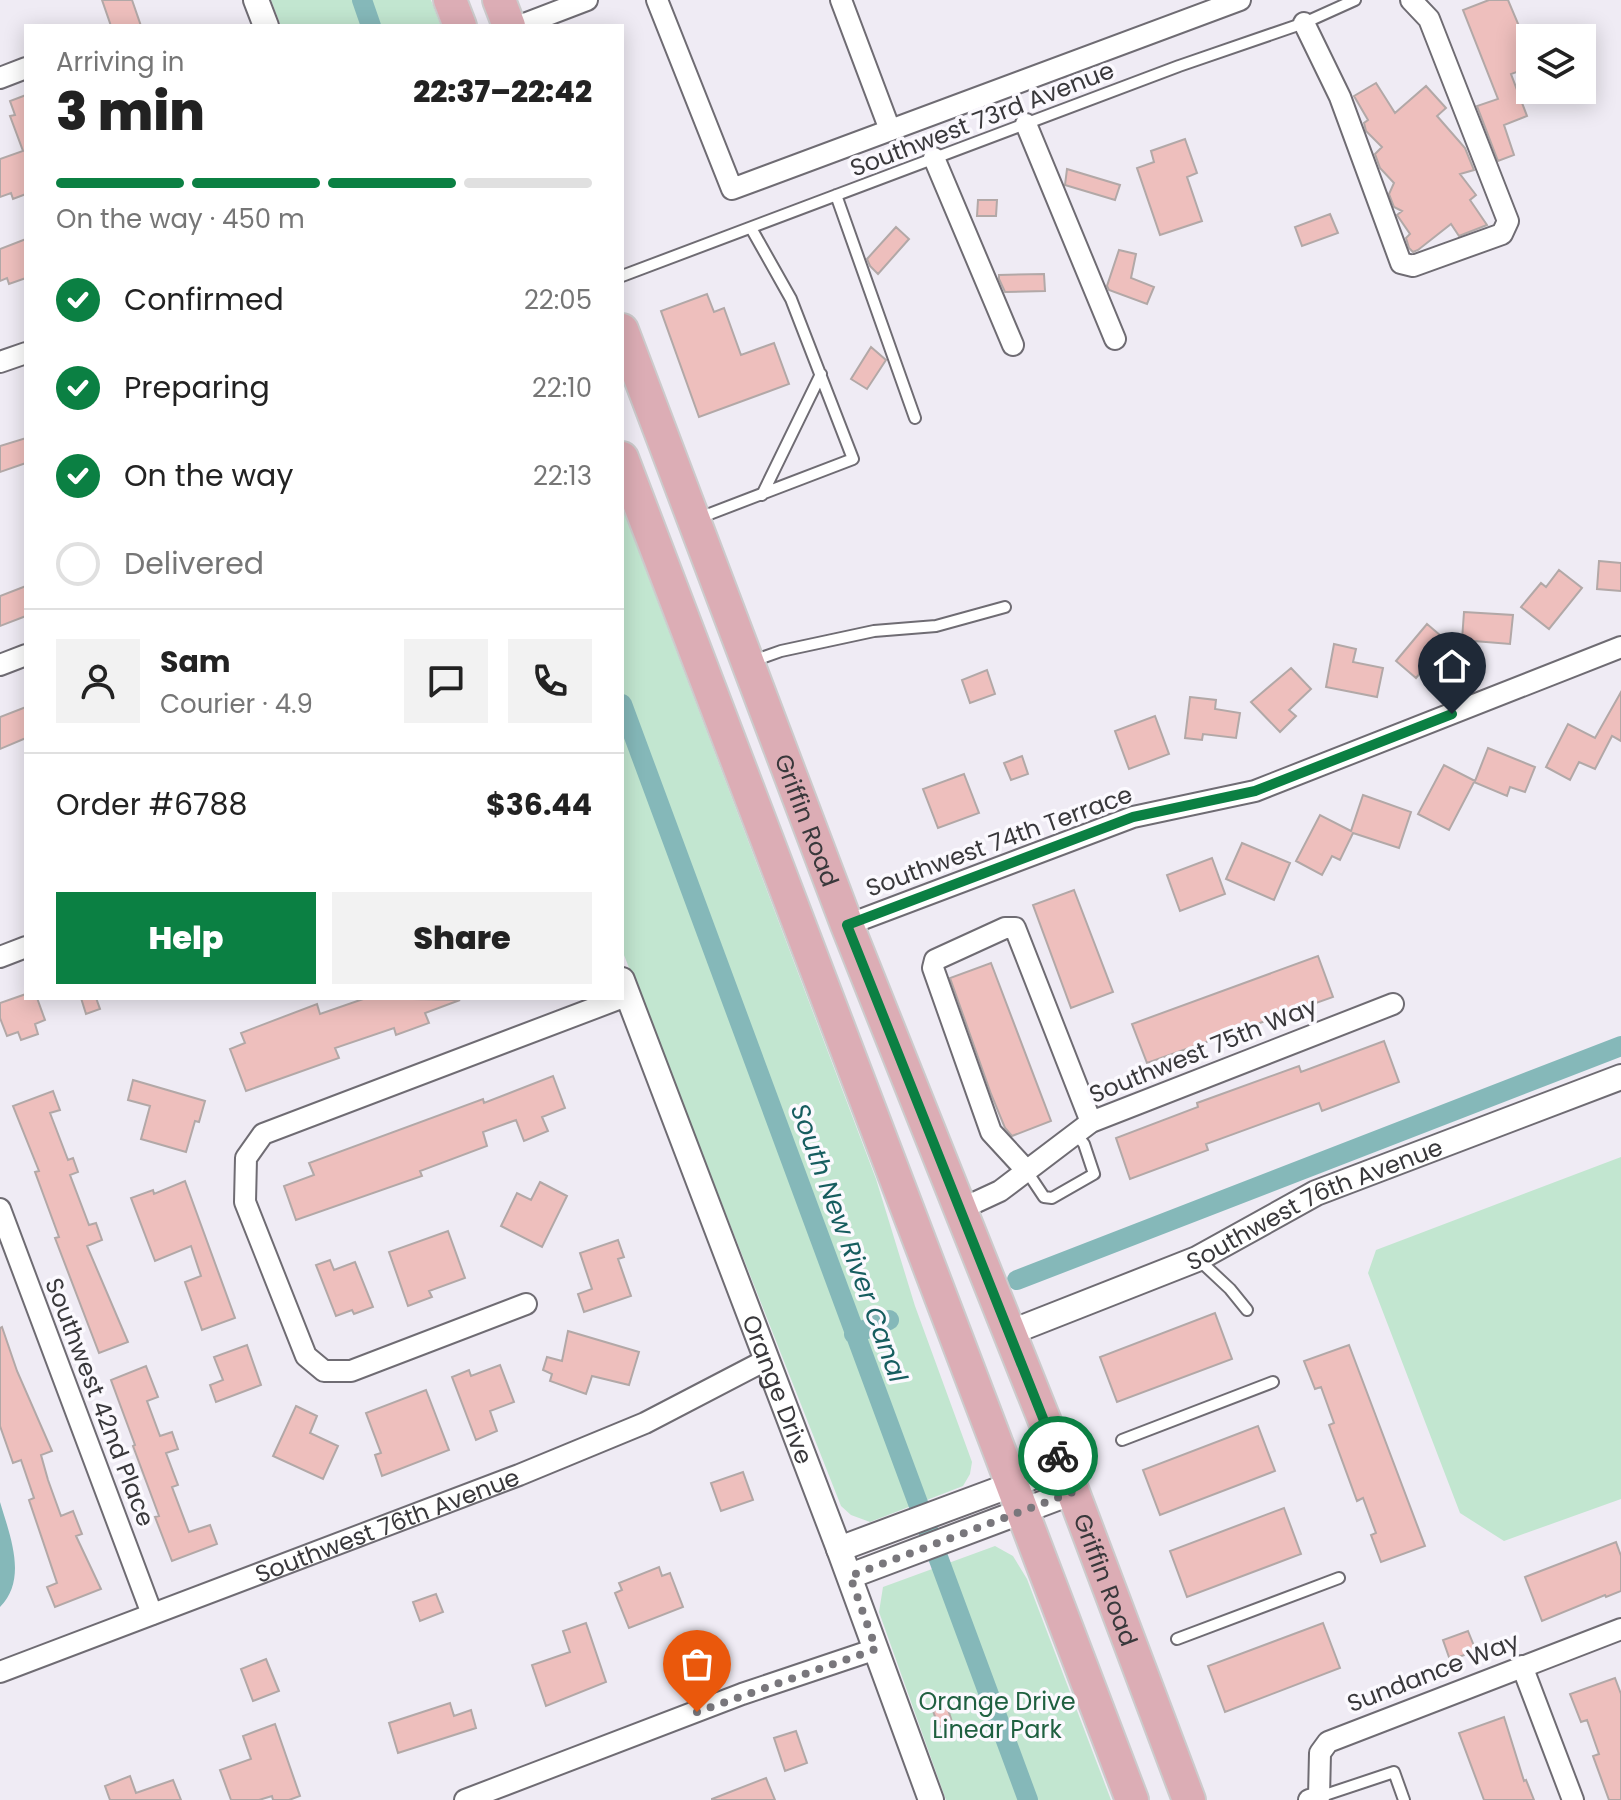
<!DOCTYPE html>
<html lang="en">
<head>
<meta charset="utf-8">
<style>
	:root { --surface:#fff; --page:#f2f2f2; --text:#222; --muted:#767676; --line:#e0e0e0; --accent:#0b8043 }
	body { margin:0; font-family:Poppins,sans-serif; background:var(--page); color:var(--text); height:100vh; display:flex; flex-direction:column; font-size:30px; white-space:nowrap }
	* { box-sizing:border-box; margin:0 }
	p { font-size:26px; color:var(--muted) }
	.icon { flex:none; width:44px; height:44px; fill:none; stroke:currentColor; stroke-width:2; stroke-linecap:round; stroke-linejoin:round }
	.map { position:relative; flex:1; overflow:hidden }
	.panel { position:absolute; left:24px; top:24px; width:600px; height:976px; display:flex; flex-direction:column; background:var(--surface); border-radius:0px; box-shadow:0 4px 20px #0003 }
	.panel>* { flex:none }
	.controls { position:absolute; left:1516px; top:24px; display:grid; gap:16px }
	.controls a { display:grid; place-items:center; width:80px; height:80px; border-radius:0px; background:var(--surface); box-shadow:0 4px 20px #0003; font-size:40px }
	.pin { position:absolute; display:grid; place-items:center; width:68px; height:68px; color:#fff; margin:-82px -34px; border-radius:50% 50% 50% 0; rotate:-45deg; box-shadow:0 0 8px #0007 }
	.pin .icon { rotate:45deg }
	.courier { position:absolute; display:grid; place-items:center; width:80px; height:80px; margin:-40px; border:6px solid #0b8043; border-radius:50%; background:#fff; color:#222; box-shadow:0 2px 10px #0007 }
	.headline em { font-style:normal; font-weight:800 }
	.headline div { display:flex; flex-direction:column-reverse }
	.headline { display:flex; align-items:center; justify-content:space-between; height:136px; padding:0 32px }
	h1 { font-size:52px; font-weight:800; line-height:60px }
	.bar { display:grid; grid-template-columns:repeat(4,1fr); gap:12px 8px; align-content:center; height:96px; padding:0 32px }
	.bar i { height:10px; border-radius:6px; background:var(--line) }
	.bar .current { background:var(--accent) }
	.bar p { grid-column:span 4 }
	.line { display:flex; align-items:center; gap:20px; padding:0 32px; border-top:2px solid var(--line) }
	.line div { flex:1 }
	.round { display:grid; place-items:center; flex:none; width:84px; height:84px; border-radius:0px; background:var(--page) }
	ol { padding:0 32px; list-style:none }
	li { display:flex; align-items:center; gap:24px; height:88px }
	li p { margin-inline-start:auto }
	li .icon { padding:8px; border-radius:50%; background:var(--accent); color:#fff; stroke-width:4 }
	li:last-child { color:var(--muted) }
	li i { width:44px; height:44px; border:4px solid var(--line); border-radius:50% }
	.primary-button { display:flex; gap:16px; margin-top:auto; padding:16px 32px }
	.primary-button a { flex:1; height:92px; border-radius:0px; background:var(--accent); color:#fff; font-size:32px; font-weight:800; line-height:92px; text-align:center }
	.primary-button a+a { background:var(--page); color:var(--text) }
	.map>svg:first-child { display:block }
	.green { fill:#c2e6d0 }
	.water { fill:#85b8b9 }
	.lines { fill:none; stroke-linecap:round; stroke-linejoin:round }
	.canal { stroke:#85b8b9; stroke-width:20 }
	.building { fill:#eebfbd; stroke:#b2a8a7; stroke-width:2 }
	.service-casing { stroke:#6f6c73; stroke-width:14 }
	.minor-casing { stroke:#6f6c73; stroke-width:24 }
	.tertiary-casing { stroke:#6f6c73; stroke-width:28 }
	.primary-casing { stroke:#cccbcc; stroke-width:36 }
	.service { stroke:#fff; stroke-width:10 }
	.minor { stroke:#fff; stroke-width:20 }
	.tertiary { stroke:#fff; stroke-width:24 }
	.primary { stroke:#dcadb5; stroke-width:32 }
	.done { stroke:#79777c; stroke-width:8; stroke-dasharray:0 14.4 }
	.route { stroke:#0b8043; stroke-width:10 }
	.labels { text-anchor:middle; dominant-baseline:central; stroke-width:7; stroke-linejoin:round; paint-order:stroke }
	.street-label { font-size:24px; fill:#39383b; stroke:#fbf9fe }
	.park-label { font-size:24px; fill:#1f6040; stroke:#fbf9fe }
	.water-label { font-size:26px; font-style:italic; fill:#165d5f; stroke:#fbf9fe }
</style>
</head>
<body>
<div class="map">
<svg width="1621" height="1800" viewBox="0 0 1621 1800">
	<rect width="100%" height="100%" fill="#efebf4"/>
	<path class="green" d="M271 0H431L441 26H281Z
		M622 507 876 1179 915 1306 972 1462 970 1474 963 1486 870 1522 851 1515 841 1506 622 950Z
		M1621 1157V1499L1504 1541 1460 1513 1368 1273 1376 1250Z
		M995 1546 1013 1556 1027 1579 1111 1800H946L879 1612 883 1587Z"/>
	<path class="water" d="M0 1502C10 1536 28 1579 0 1607Z"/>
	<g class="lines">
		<path class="canal" d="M362 0 371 26
			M622 704 1028 1800
			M1017 1280 1621 1046
			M854 1334 889 1320"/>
	</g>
	<path class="building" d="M102 0H132L141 26H111Z
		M1489 0H1508L1530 52V67L1511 74 1527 116 1504 125 1514 155 1498 161 1477 106 1498 99 1463 10Z
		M1376 83 1395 113 1426 86 1446 108 1437 116 1465 148 1474 170 1460 174 1476 195 1470 200 1487 225 1459 236 1451 224 1418 250 1413 252 1409 248 1406 238 1410 234 1397 215 1402 211 1394 207 1389 194 1394 183 1380 168 1375 154 1382 147 1366 131 1364 123 1368 120 1354 96Z
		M26 95V194L13 199 11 193 0 197V159L23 151 10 116 15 115 10 101Z
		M1185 139 1197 173 1187 177 1202 221 1160 235 1137 168 1154 162 1151 151Z
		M1067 169 1120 185 1115 200 1065 185Z
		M978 200H997L996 216H977Z
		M1330 214 1338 233 1302 246 1295 227Z
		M896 227 909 239 878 274 870 266 867 259Z
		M26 239V278L9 284 7 278 0 281V249Z
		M1119 250 1136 254 1131 278 1154 287 1147 304 1109 290 1107 286Z
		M1044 274 1045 291 1005 292 999 279V275Z
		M707 294 714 312 724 308 741 355 774 343 789 384 699 417 661 311Z
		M871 347 886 360 867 389 851 379Z
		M26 438V463L0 472V446Z
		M1599 561 1621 563V591L1597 589Z
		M1559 570 1582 588 1549 629 1521 607 1541 583 1546 587Z
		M26 586V616L0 626V596Z
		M1464 612 1513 615 1510 644 1462 640Z
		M1427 624 1447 641 1416 678 1396 661Z
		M1334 644 1356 649 1353 662 1383 668 1377 697 1326 687Z
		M1291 668 1311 689 1289 710 1296 716 1280 732 1251 702Z
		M987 670 995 694 970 703 962 680Z
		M1621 692V741L1612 736 1595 769 1579 762 1570 780 1546 767 1568 724 1595 738Z
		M1190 697 1216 700 1215 709 1240 713 1236 738 1203 734 1202 740 1185 738Z
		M26 707V738L0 749V717Z
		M1155 716 1169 754 1129 769 1115 731Z
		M1488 748 1535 767 1525 792 1510 787 1507 796 1474 782 1449 830 1418 814 1444 765 1475 781Z
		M1022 756 1028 774 1011 780 1004 763Z
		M964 774 979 813 938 828 923 789Z
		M1363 795 1411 812 1399 848 1353 833 1340 860 1332 856 1322 875 1296 861 1320 815 1351 831Z
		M1242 843 1290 863 1274 900 1226 879Z
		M1212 858 1225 894 1180 911 1167 875Z
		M1074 890 1113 992 1071 1008 1033 905Z
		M1318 956 1333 997 1147 1063 1132 1024Z
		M991 963 1051 1121 1012 1136 1005 1128 991 1094 950 978Z
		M26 994V998H37L45 1020 35 1024 38 1034 21 1040 18 1032 7 1036 0 1018V1003Z
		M81 998H96L100 1009 86 1014Z
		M366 998 460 1000 425 1013 429 1023 396 1035 394 1028 335 1048 339 1058 246 1091 230 1049 245 1043 241 1033 317 1004 320 1014Z
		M1384 1041 1399 1082 1322 1111 1319 1103 1206 1144 1208 1150 1130 1179 1116 1138 1198 1107 1197 1103 1299 1066 1301 1072Z
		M553 1076 565 1108 542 1117 548 1131 524 1141 516 1120 483 1132 487 1146 420 1171 422 1176 296 1220 284 1186 314 1175 309 1163 483 1099 484 1103Z
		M133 1080 205 1101 199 1122 195 1121 186 1152 141 1139 150 1106 128 1100Z
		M53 1091 60 1110 50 1113 68 1160 73 1158 78 1172 70 1175 89 1225 96 1223 102 1240 87 1246 128 1342 99 1353 55 1238 59 1237 35 1172 39 1171 13 1106Z
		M185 1181 235 1318 202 1330 185 1282 201 1276 191 1246 155 1261 131 1198 153 1190 154 1194Z
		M540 1182 567 1196 542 1247 501 1226 517 1193 531 1200Z
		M448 1231 465 1278 429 1291 432 1297 408 1306 389 1252Z
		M618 1240 624 1257 618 1259 631 1296 584 1312 578 1294 592 1289 580 1253Z
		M330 1260 334 1270 355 1262 373 1307 354 1314 352 1310 336 1316 316 1265Z
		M1215 1313 1232 1359 1117 1402 1100 1357Z
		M2 1327 17 1371 52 1451 41 1455 48 1480 61 1516 73 1511 82 1534 76 1536 101 1589 55 1607 47 1587 57 1583 29 1500 34 1498 21 1460 13 1463 0 1426V1328Z
		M568 1331 639 1352 629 1385 592 1376 586 1394 550 1381 552 1374 543 1370 547 1357 562 1361Z
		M247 1345 261 1385 216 1402 210 1385 223 1380 214 1357Z
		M1349 1345 1425 1546 1381 1562 1371 1535 1376 1533 1363 1498 1357 1501 1329 1425 1334 1423 1321 1387 1315 1389 1304 1361Z
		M500 1365 514 1402 490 1411 497 1431 476 1440 452 1377 469 1370 471 1376Z
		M146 1366 158 1397 147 1401 160 1436 172 1432 178 1449 166 1453 178 1485 172 1487 189 1532 210 1525 217 1544 172 1561 155 1517 159 1516 133 1446 135 1445 111 1380Z
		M426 1390 449 1450 382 1476 375 1455 381 1453 366 1413Z
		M296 1406 317 1416 310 1433 338 1446 323 1479 273 1456Z
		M1258 1426 1275 1471 1160 1515 1143 1470Z
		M743 1472 753 1500 721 1511 711 1483Z
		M1284 1508 1301 1554 1187 1597 1170 1551Z
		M1616 1542 1621 1556V1591L1606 1597 1605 1595 1542 1621 1525 1577Z
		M659 1567 662 1576 670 1573 683 1607 629 1628 615 1593 622 1590 619 1583Z
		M436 1594 443 1612 420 1621 413 1602Z
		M586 1623 606 1682 546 1706 532 1665 570 1652 563 1631Z
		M1323 1623 1340 1668 1225 1712 1208 1666Z
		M1468 1631 1476 1651 1450 1660 1443 1640Z
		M266 1659 279 1691 253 1701 241 1669Z
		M1615 1678 1621 1694V1800H1609L1593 1756 1599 1754 1587 1720 1581 1722 1570 1694Z
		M450 1703 454 1716 471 1710 476 1728 398 1753 389 1723Z
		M947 1706 952 1722 939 1727 933 1711Z
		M1504 1717 1524 1781 1526 1780 1534 1800H1484L1459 1733Z
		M275 1724 300 1796 289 1800H273L272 1796 259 1800H231L220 1770 251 1759 243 1736Z
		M796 1731 807 1763 785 1771 774 1738Z
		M130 1776 136 1793 173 1780 181 1800H110L105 1786Z
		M766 1778 775 1800H712V1799Z"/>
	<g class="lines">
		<defs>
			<path id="service" d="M836 195 915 418
				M622 276 1179 66 1304 23 1355 0
				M762 495 821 374
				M699 518 853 459 791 299 751 228
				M750 662 781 651 874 631 936 626 1005 607
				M1026 1170 1044 1197 1052 1198 1094 1174 1084 1144 1076 1134
				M1199 1260 1230 1289 1247 1310
				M1122 1440 1273 1382
				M1177 1639 1339 1578
				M1319 1797 1394 1772 1404 1800"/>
			<g id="minor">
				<path d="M657 0 732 189 1240 0"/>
				<path d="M841 0 890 130"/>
				<path d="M1304 23 1340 97 1401 263 1413 266 1502 234 1508 221 1429 19 1411 0"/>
				<path d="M519 26 587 0"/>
				<path d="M0 78 26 68"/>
				<path d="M1026 124 1115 339"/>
				<path d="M934 158 1013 345"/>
				<path d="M0 362 26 353"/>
				<path d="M0 665 26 655"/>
				<path d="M847 925 1133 817 1255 791 1621 647"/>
				<path d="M0 957 26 947"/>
				<path d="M1026 1170 991 1132 933 968 935 960 1005 928H1015L1091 1122"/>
				<path d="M0 1209 152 1614"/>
				<path d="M959 1210 1000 1191 1091 1122 1393 1004"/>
				<path d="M526 1304 351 1371H324L306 1356 245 1202 246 1158 263 1134 621 998"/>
				<path d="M1522 1666 1573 1800"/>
				<path id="s1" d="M0 1672 519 1475 645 1423 768 1359"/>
				<path d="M465 1800 742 1694 876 1649"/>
				<path d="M1309 1800 1319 1797 1320 1753 1328 1742 1621 1629"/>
			</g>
			<g id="tertiary">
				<path d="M256 0 266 26"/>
				<path id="s2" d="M622 980 839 1549 931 1800"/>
				<path id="s3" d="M1009 1333 1197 1259 1316 1193 1621 1077"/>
				<path d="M839 1549 1062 1466"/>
				<path d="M850 1576 1073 1492"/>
			</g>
			<g id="primary">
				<path d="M450 0 460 26"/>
				<path d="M499 0 509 26"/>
				<path id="s4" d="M622 330 847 925 1073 1492 1189 1800"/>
				<path d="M622 458 1132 1800"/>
			</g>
		</defs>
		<use href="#service" class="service-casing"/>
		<use href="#minor" class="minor-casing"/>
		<use href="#tertiary" class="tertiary-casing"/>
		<use href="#primary" class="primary-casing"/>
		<use href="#service" class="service"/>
		<use href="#minor" class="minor"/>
		<use href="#tertiary" class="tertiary"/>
		<use href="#primary" class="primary"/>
	</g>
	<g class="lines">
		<path class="done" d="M697 1712 876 1649 850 1576 1073 1492 1058 1456"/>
		<path class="route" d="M1058 1456 847 925 1133 817 1255 791 1452 714"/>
	</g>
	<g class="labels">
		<g class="street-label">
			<text transform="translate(982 119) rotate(-21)">Southwest 73rd Avenue</text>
			<text stroke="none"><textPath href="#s4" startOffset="524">Griffin Road</textPath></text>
			<text transform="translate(999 841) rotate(-20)">Southwest 74th Terrace</text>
			<text transform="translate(1203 1050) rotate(-22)">Southwest 75th Way</text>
			<text stroke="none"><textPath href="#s3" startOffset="332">Southwest 76th Avenue</textPath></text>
			<text stroke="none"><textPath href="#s2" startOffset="438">Orange Drive</textPath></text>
			<text transform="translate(100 1402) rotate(69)">Southwest 42nd Place</text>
			<text stroke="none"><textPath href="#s1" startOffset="414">Southwest 76th Avenue</textPath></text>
			<text stroke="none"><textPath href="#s4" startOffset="1340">Griffin Road</textPath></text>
			<text transform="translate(1433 1672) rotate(-21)">Sundance Way</text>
		</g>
		<g class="park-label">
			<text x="997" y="1701">Orange Drive<tspan x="997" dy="28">Linear Park</tspan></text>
		</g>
		<g class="water-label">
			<text transform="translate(849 1243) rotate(70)">South New River Canal</text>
		</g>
	</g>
</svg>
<div class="controls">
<a><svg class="icon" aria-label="layers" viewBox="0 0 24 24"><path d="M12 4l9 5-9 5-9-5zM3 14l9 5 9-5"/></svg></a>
</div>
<div class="pin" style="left:697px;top:1712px;background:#ea580c"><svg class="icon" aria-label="bag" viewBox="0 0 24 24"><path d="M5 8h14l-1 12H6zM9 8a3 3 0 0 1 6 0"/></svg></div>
<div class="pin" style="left:1452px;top:714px;background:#1f2937"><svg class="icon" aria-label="home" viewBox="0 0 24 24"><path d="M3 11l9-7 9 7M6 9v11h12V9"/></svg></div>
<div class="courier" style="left:1058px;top:1456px"><svg class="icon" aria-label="bike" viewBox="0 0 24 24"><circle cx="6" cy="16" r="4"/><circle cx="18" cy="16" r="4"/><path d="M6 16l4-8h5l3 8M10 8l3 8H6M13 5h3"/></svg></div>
<section class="panel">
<div class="headline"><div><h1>3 min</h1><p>Arriving in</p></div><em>22:37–22:42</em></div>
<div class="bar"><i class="current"></i><i class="current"></i><i class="current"></i><i></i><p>On the way · 450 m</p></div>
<ol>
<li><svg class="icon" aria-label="check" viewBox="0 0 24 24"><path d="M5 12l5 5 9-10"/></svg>Confirmed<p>22:05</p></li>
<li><svg class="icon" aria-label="check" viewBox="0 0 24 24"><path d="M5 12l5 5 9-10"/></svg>Preparing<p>22:10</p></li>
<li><svg class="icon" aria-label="check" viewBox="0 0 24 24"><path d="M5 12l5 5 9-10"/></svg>On the way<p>22:13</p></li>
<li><i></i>Delivered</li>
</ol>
<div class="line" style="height:144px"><a class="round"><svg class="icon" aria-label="person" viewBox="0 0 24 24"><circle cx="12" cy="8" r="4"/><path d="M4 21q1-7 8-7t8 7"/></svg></a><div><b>Sam</b><p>Courier · 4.9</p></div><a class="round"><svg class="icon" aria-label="chat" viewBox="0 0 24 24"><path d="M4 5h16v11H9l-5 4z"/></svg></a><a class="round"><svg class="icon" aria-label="phone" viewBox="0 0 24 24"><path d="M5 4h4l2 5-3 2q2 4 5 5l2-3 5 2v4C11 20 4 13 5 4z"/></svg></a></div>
<div class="line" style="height:104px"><div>Order #6788</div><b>$36.44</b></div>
<div class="primary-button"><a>Help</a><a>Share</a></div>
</section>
</div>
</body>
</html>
